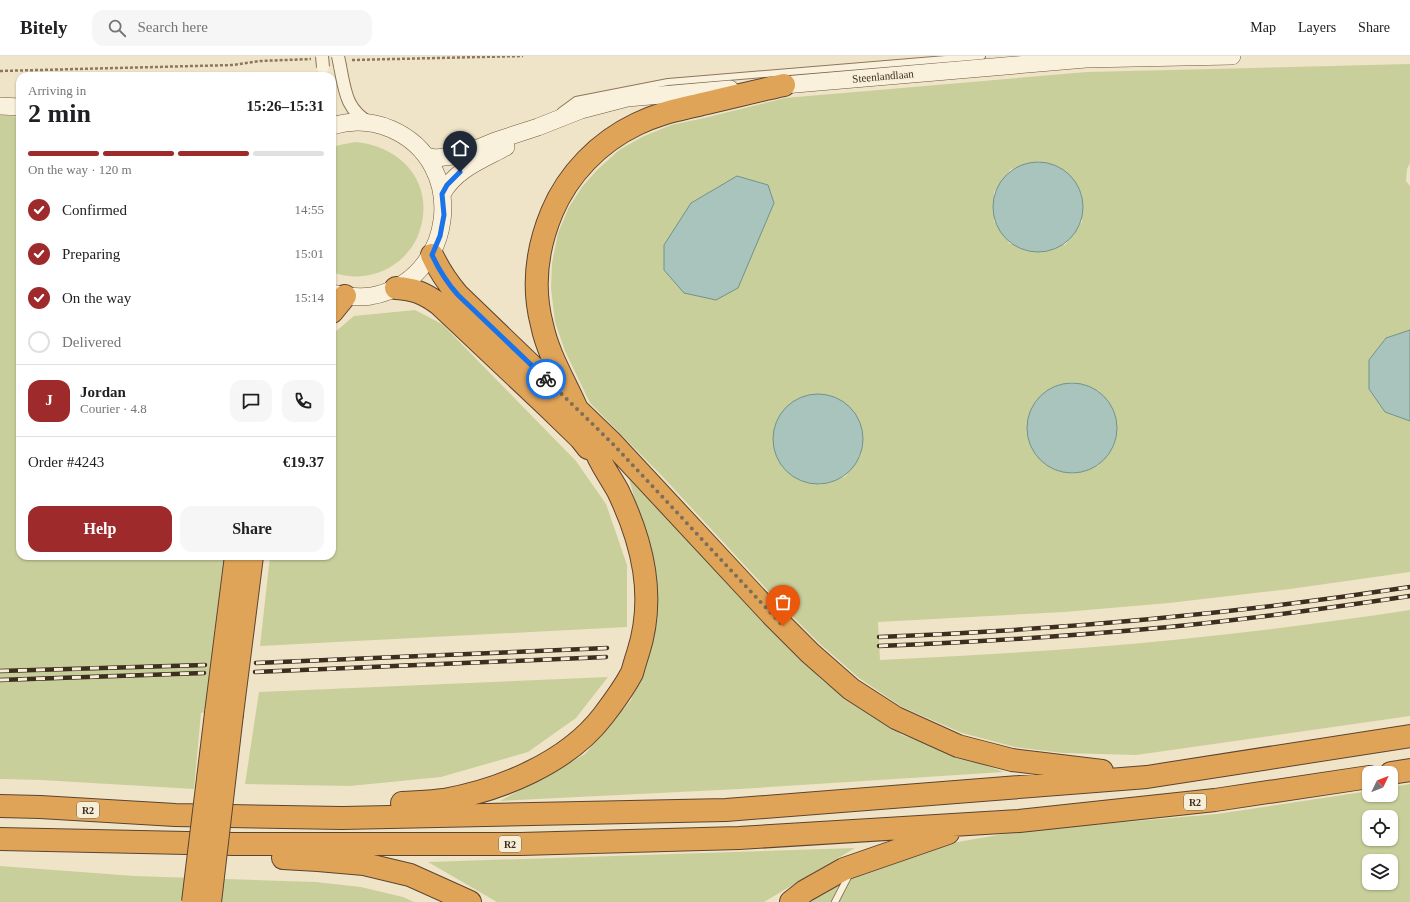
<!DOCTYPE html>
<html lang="en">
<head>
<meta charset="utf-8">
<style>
	:root { --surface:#fff; --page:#f6f6f6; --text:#202124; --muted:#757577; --line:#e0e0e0; --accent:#9e2a2b }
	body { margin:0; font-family:"Times New Roman",serif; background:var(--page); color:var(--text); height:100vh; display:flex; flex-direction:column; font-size:15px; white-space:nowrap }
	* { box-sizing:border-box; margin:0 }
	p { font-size:13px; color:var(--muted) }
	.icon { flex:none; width:22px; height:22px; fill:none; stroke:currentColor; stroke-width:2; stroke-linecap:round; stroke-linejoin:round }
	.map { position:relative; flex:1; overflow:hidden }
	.side { position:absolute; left:16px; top:16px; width:320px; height:488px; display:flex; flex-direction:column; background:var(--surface); border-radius:12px; box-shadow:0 1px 3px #0004 }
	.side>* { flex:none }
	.needle { width:26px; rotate:47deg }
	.tools { position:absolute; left:1362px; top:710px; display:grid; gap:8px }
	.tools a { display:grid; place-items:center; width:36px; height:36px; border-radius:8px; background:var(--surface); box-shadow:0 1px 3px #0004; font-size:20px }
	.pin { position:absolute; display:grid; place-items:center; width:34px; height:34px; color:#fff; margin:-41px -17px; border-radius:50% 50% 50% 0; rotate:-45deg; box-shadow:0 0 4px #0007 }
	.pin .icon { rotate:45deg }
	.courier { position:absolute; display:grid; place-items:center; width:40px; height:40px; margin:-20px; border:3px solid #1a73e8; border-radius:50%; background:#fff; color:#222; box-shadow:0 1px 5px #0007 }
	.summary em { font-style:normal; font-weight:700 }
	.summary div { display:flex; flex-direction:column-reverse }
	.summary { display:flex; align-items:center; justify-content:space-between; height:68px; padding:0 12px }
	h1 { font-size:26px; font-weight:700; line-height:30px }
	.bar { display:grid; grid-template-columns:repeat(4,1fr); gap:6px 4px; align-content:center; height:48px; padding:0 12px }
	.bar i { height:5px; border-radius:3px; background:var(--line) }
	.bar .current { background:var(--accent) }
	.bar p { grid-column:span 4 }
	.line { display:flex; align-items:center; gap:10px; padding:0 12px; border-top:1px solid var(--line) }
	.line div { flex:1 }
	.round { display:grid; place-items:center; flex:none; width:42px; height:42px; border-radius:12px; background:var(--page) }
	ol { padding:0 12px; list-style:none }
	li { display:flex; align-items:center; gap:12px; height:44px }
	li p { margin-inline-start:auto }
	li .icon { padding:4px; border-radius:50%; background:var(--accent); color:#fff; stroke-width:4 }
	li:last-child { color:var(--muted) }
	li i { width:22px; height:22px; border:2px solid var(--line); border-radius:50% }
	.button { display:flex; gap:8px; margin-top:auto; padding:8px 12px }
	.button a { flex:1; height:46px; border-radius:12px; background:var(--accent); color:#fff; font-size:16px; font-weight:700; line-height:46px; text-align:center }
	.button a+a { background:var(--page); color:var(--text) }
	header { display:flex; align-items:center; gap:24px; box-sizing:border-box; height:56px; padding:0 20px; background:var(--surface); border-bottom:1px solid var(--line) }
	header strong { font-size:19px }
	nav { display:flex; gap:22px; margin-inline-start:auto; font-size:14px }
	.search { width:280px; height:36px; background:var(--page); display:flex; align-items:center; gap:10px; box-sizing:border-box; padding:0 14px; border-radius:12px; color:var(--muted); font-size:15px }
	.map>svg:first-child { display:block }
	.green { fill:#c9cf9b; fill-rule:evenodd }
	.water { fill:#a9c4bc; stroke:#6f938a }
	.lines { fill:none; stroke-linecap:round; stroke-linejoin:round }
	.service-casing { stroke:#8d765c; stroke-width:8 }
	.minor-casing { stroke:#8d765c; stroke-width:14 }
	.secondary-casing { stroke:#6f573f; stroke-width:18 }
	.motorway-casing { stroke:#5b4430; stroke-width:24 }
	.path { stroke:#8d765c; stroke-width:2.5; stroke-dasharray:3 2; stroke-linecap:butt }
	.service { stroke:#faf1dc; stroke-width:6 }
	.minor { stroke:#faf1dc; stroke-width:12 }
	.secondary { stroke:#faf1dc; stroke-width:17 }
	.motorway { stroke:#e0a458; stroke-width:22 }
	.rail-casing { stroke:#3d2e20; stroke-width:4.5 }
	.rail { stroke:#f7eed8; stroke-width:3; stroke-dasharray:9; stroke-linecap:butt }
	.minor-bridge-casing { stroke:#8d765c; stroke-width:14; stroke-linecap:butt }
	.motorway-bridge-casing { stroke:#5b4430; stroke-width:24; stroke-linecap:butt }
	.minor-bridge { stroke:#faf1dc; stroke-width:12 }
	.motorway-bridge { stroke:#e0a458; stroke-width:22 }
	.done { stroke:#7c6e5b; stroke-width:4; stroke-dasharray:0 7.2 }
	.route { stroke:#1a73e8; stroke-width:5 }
	.labels { text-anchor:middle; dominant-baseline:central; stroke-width:3.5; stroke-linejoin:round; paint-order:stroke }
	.shield { fill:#f7eed8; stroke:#756857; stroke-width:1 }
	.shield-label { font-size:10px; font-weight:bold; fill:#3d2e20 }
	.street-label { font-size:11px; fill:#3d2e20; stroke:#f7eed8 }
</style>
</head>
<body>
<header>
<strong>Bitely</strong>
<div class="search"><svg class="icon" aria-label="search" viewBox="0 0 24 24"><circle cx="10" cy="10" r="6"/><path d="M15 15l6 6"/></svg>Search here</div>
<nav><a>Map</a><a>Layers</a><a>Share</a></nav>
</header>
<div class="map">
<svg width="1410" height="846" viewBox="0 0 1410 846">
	<rect width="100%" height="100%" fill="#f0e4c8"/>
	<path class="green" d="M1410 8V107L1407 113 1406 125 1410 130V274L1386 282 1369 304V333L1385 356 1410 365V516L1290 533 1169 547 1064 556 878 566 880 604C978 599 1075 594 1173 584 1252 576 1331 566 1410 554V660L1136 699 1063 697 1015 691 962 677 902 651 859 622 819 587 784 552 662 420 590 347 565 295 555 266 551 232 552 207 558 177 569 151 582 131 597 114 619 94 642 81 671 69 704 62 785 42 1087 16ZM1039 105 1082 138V166L1065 189 1010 188 994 165V136L1011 113ZM737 120 768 129 755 191 738 231 691 147ZM1072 326 1099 335 1115 387 1098 410 1071 418 1045 335ZM862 398 845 421 818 429Z
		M0 59 20 61V500H226L206 656 201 657 194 733 41 724 0 723Z
		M356 86C406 91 438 133 417 182 409 199 393 213 374 218 360 222 345 221 332 216V91L344 88Z
		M415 254 442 268 576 405 606 448 627 509V571L260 590 270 500H332V285L335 276 354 260Z
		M629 423 823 625 902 679 1004 716 740 733 500 745 585 698 631 644 654 577 656 515Z
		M608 621 576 662 528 696 441 721 350 730 245 728 259 636Z
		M1410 728V846H807L848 822 946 788 1021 775 1217 758 1369 735V739H1391V731ZM1369 761H1391V783H1369ZM1369 805H1391V827H1369Z
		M855 792 764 846H497L428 806Z
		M0 810 135 820 316 826 361 831 403 841 414 846H0Z"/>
	<path class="water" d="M993 151a45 45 0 1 1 90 0a45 45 0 1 1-90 0Z
		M737 120 768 129 774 147 738 232 716 244 684 237 664 214V189L691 147Z
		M1410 274V365L1385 356 1369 333V304L1386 282Z
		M1027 372a45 45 0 1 1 90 0a45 45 0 1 1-90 0Z
		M773 383a45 45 0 1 1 90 0a45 45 0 1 1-90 0Z"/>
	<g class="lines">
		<defs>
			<path id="service" d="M561 55 576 44 668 26 982 0
				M835 846 850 817"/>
			<path id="minor" d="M340 10C345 35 346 54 370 67"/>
			<path id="secondary" d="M772 30 1086 3 1232 0
				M0 50 20 51
				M332 70C352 64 372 65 391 73 470 107 455 225 371 240 358 242 345 240 332 237
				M426 100 436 102 461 99 495 85 538 71 581 54 627 42 730 33
				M442 138C456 113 482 104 506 91"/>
			<path id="motorway" d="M432 199C439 214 447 226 458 239L612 387 774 561 810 597 851 633 896 662 958 690 1012 704 1102 715
				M396 232C414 233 424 237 439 248L546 349 580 382 588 392
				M332 256 345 240
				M216 657 236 500
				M232 658 252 500
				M1391 717 1410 714
				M402 747C416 746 430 746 444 744 500 734 567 707 603 660 613 647 624 632 632 617 634 610 636 603 638 597 656 541 643 487 618 435 613 426 607 417 602 408 592 390 585 370 576 351 564 324 548 298 542 269 532 231 537 192 552 156 568 118 599 86 637 68 659 57 678 54 702 48 729 42 756 35 784 29
				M0 750 40 751 175 759 342 762 726 754 1147 721 1410 680
				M0 783 234 788H520L739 782 1019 765 1215 744 1369 721
				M283 802 318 804 364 808 410 819 470 846
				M791 846 805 835 844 813 948 777"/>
		</defs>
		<use href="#service" class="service-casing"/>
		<use href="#minor" class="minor-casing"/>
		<use href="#secondary" class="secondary-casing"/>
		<use href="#motorway" class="motorway-casing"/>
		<path class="path" d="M352 4 523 0
			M0 15 233 9 260 5 311 3"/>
		<use href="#service" class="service"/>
		<use href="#minor" class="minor"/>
		<use href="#secondary" class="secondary"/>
		<use href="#motorway" class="motorway"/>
		<defs>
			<path id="rail" d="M879 581C1057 574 1234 558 1410 531
				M879 590C976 586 1073 580 1169 571 1250 563 1330 552 1410 540
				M256 607 607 592
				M0 615 205 609
				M255 616 606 601
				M0 624 204 617"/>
		</defs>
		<use href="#rail" class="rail-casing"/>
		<use href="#rail" class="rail"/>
		<defs>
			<path id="minor-bridge" d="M322 0 323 11
				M338 0 340 10"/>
			<path id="motorway-bridge" d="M193 846 216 657
				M210 846 232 658"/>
		</defs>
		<use href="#minor-bridge" class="minor-bridge-casing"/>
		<use href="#motorway-bridge" class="motorway-bridge-casing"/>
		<use href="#minor-bridge" class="minor-bridge"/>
		<use href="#motorway-bridge" class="motorway-bridge"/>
	</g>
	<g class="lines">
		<path class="done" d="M546 323 612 387 783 570"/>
		<path class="route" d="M460 116 447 129 442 138 444 159 440 180 432 199C439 214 447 227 458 239L546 323"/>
	</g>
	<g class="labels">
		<g class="shield">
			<rect x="1184" y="738" width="22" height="16" rx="3"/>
			<rect x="77" y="746" width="22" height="16" rx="3"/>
			<rect x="499" y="780" width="22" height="16" rx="3"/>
		</g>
		<g class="shield-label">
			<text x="1195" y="746">R2</text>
			<text x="88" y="754">R2</text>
			<text x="510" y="788">R2</text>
		</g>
		<g class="street-label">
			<text transform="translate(883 20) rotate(-5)">Steenlandlaan</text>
		</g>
	</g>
</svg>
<div class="tools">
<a><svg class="needle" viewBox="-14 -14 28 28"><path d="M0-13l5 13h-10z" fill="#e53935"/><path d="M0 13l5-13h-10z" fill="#757577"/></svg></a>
<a><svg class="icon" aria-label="locate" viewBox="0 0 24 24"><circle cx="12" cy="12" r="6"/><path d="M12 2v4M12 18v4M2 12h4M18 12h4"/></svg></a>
<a><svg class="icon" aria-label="layers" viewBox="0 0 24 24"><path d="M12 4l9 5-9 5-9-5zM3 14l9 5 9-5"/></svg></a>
</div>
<div class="pin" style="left:783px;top:570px;background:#ea580c"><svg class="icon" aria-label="bag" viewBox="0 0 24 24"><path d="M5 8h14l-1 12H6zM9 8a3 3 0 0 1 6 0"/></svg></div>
<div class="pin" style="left:460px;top:116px;background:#1f2937"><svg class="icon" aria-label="home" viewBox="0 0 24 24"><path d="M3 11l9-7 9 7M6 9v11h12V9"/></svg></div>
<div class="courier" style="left:546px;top:323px"><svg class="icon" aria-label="bike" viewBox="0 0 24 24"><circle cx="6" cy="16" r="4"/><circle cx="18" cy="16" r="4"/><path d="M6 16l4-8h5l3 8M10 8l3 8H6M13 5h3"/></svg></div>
<section class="side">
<div class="summary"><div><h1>2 min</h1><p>Arriving in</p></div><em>15:26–15:31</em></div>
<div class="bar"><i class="current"></i><i class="current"></i><i class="current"></i><i></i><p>On the way · 120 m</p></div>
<ol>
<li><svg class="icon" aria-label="check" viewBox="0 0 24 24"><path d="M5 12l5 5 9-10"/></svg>Confirmed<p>14:55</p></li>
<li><svg class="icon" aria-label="check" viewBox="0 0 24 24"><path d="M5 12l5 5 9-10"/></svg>Preparing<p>15:01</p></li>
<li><svg class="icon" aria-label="check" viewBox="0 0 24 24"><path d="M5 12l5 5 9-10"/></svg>On the way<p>15:14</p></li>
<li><i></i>Delivered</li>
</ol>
<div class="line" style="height:72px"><b class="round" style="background:var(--accent);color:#fff">J</b><div><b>Jordan</b><p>Courier · 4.8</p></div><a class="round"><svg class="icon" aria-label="chat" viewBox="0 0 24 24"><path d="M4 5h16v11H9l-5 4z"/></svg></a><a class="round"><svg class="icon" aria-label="phone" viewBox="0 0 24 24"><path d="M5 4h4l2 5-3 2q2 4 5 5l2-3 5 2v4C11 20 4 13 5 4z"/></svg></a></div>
<div class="line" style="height:52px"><div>Order #4243</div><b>€19.37</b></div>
<div class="button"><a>Help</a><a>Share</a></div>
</section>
</div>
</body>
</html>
